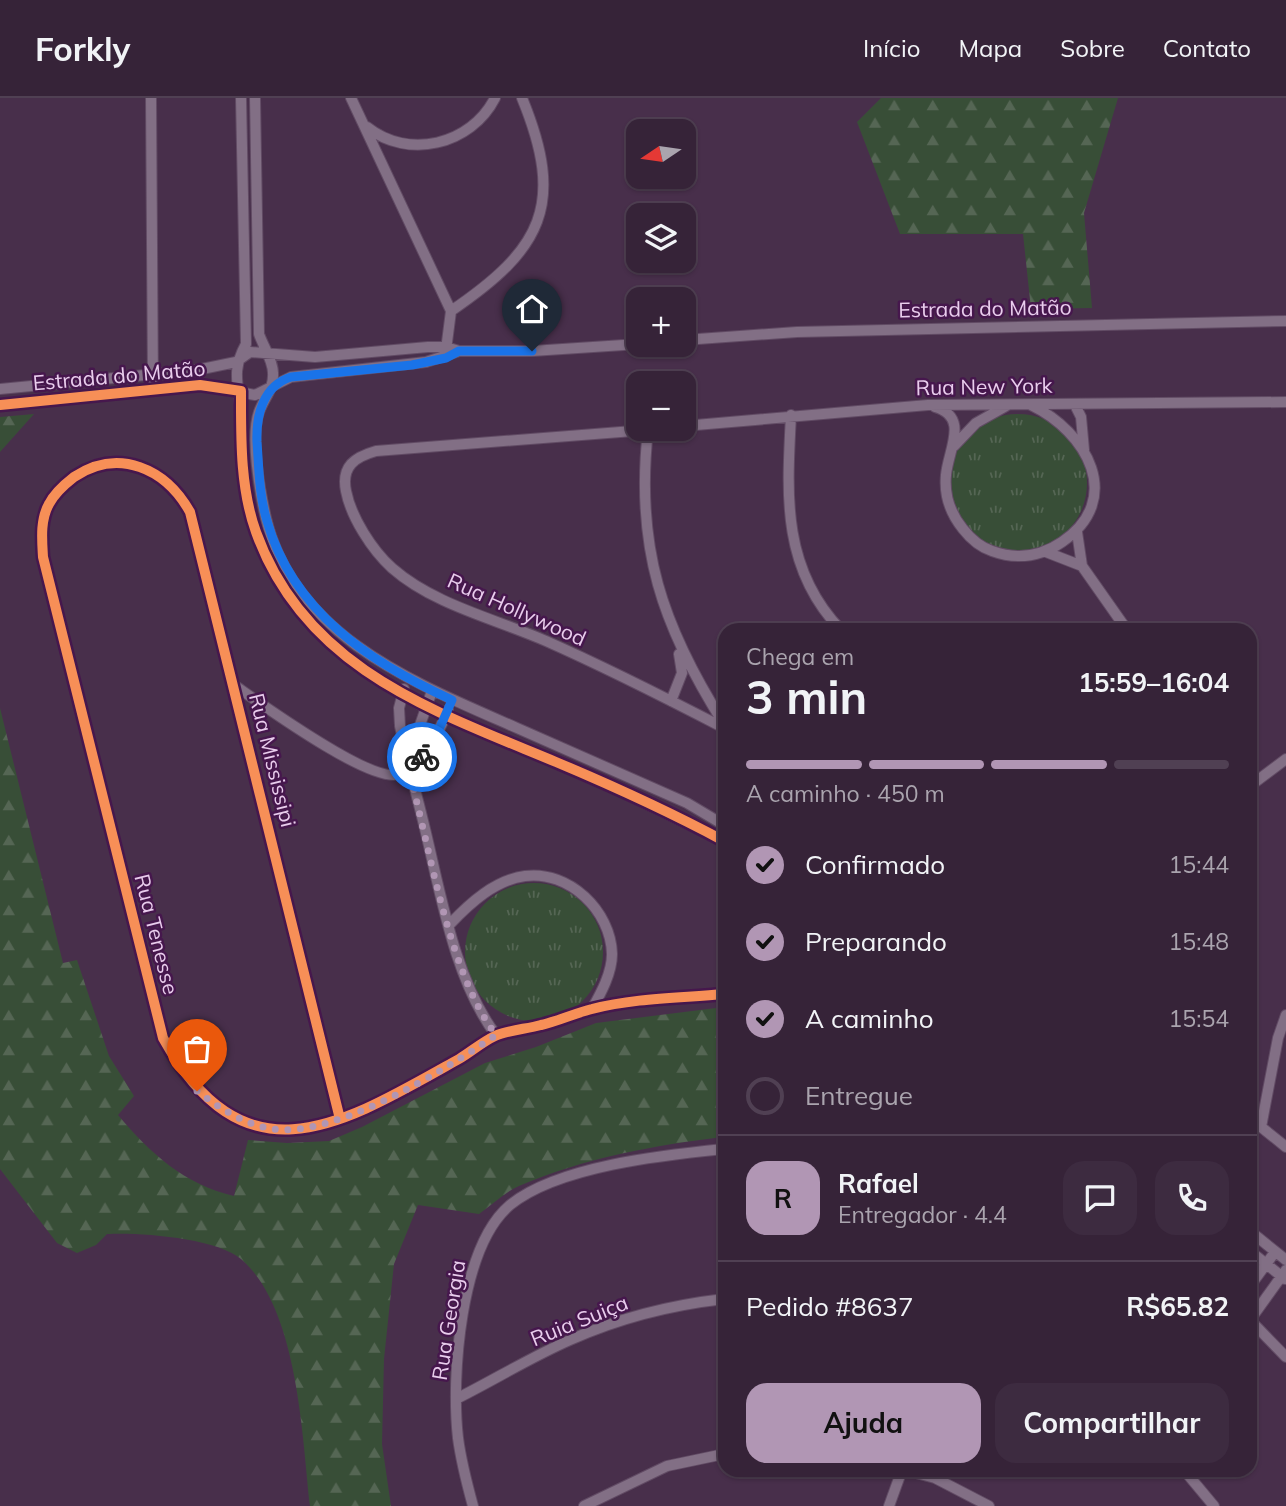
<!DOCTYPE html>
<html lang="pt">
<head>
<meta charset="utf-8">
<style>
	:root { --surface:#362338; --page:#3d2b40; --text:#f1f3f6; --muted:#aaa4ae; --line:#504053; --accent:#b196b4 }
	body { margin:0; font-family:Mulish,sans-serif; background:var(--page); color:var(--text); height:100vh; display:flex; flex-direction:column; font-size:26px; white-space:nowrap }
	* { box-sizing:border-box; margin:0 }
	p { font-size:23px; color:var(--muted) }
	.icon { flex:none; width:38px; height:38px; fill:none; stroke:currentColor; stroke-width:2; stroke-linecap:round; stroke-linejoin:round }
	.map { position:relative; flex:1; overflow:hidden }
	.details { position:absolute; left:718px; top:525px; width:539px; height:854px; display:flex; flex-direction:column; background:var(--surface); border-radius:21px; box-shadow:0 2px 5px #0004,0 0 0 2px var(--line) }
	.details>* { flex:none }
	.needle { width:46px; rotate:257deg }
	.buttons { position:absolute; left:626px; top:21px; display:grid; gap:14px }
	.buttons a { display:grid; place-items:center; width:70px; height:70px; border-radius:14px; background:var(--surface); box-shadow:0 2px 5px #0004,0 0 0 2px var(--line); font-size:35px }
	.pin { position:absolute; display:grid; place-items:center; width:60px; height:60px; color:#fff; margin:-72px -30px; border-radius:50% 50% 50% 0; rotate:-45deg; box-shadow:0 0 7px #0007 }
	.pin .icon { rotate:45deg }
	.courier { position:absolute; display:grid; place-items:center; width:70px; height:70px; margin:-35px; border:5px solid #1a73e8; border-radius:50%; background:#fff; color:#222; box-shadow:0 2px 9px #0007 }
	.overview em { font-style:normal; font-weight:700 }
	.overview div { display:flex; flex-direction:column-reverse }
	.overview { display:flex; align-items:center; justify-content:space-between; height:119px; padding:0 28px }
	h1 { font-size:46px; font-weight:700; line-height:52px }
	.bar { display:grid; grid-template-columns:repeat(4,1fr); gap:10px 7px; align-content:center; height:84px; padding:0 28px }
	.bar i { height:9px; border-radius:5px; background:var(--line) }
	.bar .selected { background:var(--accent) }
	.bar p { grid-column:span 4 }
	.line { display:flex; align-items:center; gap:18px; padding:0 28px; border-top:2px solid var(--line) }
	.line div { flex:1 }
	.round { display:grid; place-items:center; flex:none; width:74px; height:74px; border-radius:21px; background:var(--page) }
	ol { padding:0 28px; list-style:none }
	li { display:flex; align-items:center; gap:21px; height:77px }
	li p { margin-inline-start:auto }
	li .icon { padding:7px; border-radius:50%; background:var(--accent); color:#111; stroke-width:4 }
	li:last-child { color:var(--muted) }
	li i { width:38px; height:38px; border:4px solid var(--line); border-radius:50% }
	.cta { display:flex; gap:14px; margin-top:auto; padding:14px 28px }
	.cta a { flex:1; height:80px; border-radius:21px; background:var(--accent); color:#111; font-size:28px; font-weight:700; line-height:80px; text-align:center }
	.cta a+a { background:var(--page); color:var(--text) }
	header { display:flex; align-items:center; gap:42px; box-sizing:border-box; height:98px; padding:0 35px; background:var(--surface); border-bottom:2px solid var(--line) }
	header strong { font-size:33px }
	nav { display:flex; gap:38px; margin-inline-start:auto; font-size:24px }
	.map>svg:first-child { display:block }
	.forest { fill:url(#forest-firs) }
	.park { fill:url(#park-tufts) }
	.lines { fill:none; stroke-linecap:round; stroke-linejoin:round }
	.minor-casing { stroke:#614b64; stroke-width:12 }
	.minor { stroke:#826f85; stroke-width:10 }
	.cycleway-casing { stroke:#46174d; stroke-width:15 }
	.cycleway { stroke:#f78f57; stroke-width:10 }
	.done { stroke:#b196b4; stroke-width:7; stroke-dasharray:0 12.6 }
	.route { stroke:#1a73e8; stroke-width:9 }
	.labels { text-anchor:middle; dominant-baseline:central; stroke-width:5; stroke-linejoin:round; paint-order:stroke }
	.street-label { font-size:21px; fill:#e9cded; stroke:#46174d }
</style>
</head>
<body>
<header>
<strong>Forkly</strong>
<nav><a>Início</a><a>Mapa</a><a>Sobre</a><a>Contato</a></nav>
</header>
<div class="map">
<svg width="1286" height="1408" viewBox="0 0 1286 1408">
	<defs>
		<pattern id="forest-firs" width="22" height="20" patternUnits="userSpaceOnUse" patternTransform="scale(1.75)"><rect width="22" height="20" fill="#384e37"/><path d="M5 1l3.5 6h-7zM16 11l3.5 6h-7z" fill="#556654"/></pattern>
		<pattern id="park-tufts" width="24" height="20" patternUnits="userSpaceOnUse" patternTransform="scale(1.75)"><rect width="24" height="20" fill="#384e37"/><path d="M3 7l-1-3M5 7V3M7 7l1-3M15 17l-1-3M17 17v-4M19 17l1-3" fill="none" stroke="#556654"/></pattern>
	</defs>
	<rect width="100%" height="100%" fill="#482f4b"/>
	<path class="forest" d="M881 0H1118L1084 115 1092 210 1031 211 1023 136H900L857 24Z
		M34 316 0 354V319Z
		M0 610 63 865 77 862 109 958 134 998 118 1017C151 1056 184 1086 234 1098L248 1042 287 1045 329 1043 362 1029 485 965 536 949 596 925 724 909V1039C655 1047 584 1060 519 1088 505 1094 492 1107 479 1116L418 1107 394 1166 384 1261 382 1346 391 1408H310C302 1337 298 1210 241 1161 217 1140 139 1134 107 1136L96 1147 77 1155 57 1145 0 1071Z"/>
	<path class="park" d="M949 385a69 69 0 1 1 138 0a69 69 0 1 1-138 0Z
		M465 854a69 69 0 1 1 138 0a69 69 0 1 1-138 0Z"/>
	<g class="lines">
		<defs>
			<path id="minor" d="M151 0 153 293
				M241 0 246 246C229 277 241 289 241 323 241 472 301 539 426 610L581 674 724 743
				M255 0 259 236C263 248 273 262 273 275 274 291 264 300 259 314 250 339 260 394 266 420 294 539 417 586 517 630 573 655 630 680 687 705L724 727
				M351 0 451 213C542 151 566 107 522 0
				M367 29C408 62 471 47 495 0
				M684 242 797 234 1286 223
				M446 252 451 213
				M0 291 197 272 236 264 250 254 315 259 428 249H446L459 253
				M0 307 200 287 255 297 291 279 426 264 459 253H532L639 246
				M1075 307 1081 319 1084 352
				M935 309C970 319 948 352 946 377 944 398 950 415 963 431 970 440 980 449 992 453 1017 462 1040 459 1062 444 1125 401 1087 334 1031 307
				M791 317C787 395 781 470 841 532
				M684 328 928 307 1286 304
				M659 331 376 353C355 359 341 368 346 393 351 419 372 452 392 470 434 507 496 521 546 543 607 570 666 600 724 630
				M648 332C635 449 662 528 724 626
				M954 348 976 325 1008 307
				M1077 434 1082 468 1127 532
				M1046 454 1082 468
				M234 587C260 605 373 687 399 676 425 665 438 636 448 612
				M404 591 399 610 400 628C407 663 417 697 425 731 441 797 455 883 496 937
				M671 603 682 575 679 556
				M408 661 432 593
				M1250 688 1286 661
				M450 826C470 805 495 782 525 778 569 772 611 813 612 856 612 875 601 895 592 911
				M1250 1020 1286 1049
				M340 1021 190 414C166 371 119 349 74 379 65 386 54 396 49 406 40 422 42 442 43 459L163 940C246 1089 343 1026 459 961 471 954 482 944 495 938 508 932 527 931 541 927 559 923 575 915 592 911 634 900 681 900 724 896
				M1261 1029 1278 940 1286 917
				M1250 1133 1286 1162
				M1250 1153 1285 1181
				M1250 1188 1275 1154
				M1250 1222 1286 1172
				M1250 1222 1286 1259
				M456 1301C494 1282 531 1259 570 1242 619 1220 671 1207 724 1201
				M905 1372 935 1380 989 1408
				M1184 1372 1214 1408
				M473 1408C467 1386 461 1363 458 1340 451 1279 460 1149 510 1107 558 1068 664 1057 724 1051
				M584 1408 667 1368 724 1356
				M889 1408 902 1372"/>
		</defs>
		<use href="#minor" class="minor-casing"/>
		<use href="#minor" class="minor"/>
		<defs>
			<path id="cycleway" d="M0 307 200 287 241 293C241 339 240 390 256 434 305 571 434 613 556 664 613 688 670 714 724 743
				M340 1021 190 414C166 371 119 349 74 379 65 386 54 396 49 406 40 422 42 442 43 459L163 940C246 1089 343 1026 459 961 471 954 482 944 495 938 508 932 527 931 541 927 559 923 575 915 592 911 634 900 681 900 724 896"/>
		</defs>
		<use href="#cycleway" class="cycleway-casing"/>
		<use href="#cycleway" class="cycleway"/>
	</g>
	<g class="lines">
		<path class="done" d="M197 993C221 1011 243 1026 273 1031 335 1040 445 972 496 937 448 874 430 748 408 670L422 659"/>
		<path class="route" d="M422 659 437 636 452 602C371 565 293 514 267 423 259 397 259 370 257 344 256 317 263 288 291 279L412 267 446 260 459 253H532"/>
	</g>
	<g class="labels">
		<g class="street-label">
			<text transform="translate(985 210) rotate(-1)">Estrada do Matão</text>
			<text transform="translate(119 277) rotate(-5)">Estrada do Matão</text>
			<text transform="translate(984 288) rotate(-1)">Rua New York</text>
			<text transform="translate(517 511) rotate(24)">Rua Hollywood</text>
			<text transform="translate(273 662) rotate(76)">Rua Mississipi</text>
			<text transform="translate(157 836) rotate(76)">Rua Tenesse</text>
			<text transform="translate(448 1222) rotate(-81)">Rua Georgia</text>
			<text transform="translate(579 1222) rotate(-22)">Ruia Suiça</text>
		</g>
	</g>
</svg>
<div class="buttons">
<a><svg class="needle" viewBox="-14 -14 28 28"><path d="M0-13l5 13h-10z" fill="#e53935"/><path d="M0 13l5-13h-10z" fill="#aaa4ae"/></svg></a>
<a><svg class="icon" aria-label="layers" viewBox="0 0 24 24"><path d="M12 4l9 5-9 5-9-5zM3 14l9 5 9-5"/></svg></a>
<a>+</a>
<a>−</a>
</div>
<div class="pin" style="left:197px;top:993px;background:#ea580c"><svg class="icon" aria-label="bag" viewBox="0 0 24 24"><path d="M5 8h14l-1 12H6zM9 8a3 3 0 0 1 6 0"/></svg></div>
<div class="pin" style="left:532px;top:253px;background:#1f2937"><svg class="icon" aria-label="home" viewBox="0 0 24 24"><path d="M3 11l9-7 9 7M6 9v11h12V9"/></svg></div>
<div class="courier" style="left:422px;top:659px"><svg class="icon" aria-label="bike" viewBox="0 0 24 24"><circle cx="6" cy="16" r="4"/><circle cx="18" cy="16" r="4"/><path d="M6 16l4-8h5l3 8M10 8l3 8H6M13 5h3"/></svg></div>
<section class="details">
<div class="overview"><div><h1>3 min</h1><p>Chega em</p></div><em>15:59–16:04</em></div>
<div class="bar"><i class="selected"></i><i class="selected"></i><i class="selected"></i><i></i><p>A caminho · 450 m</p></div>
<ol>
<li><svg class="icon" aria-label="check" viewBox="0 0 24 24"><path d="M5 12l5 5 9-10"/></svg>Confirmado<p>15:44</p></li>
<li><svg class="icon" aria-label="check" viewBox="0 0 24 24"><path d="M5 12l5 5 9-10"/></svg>Preparando<p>15:48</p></li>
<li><svg class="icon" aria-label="check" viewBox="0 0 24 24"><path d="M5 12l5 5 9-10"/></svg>A caminho<p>15:54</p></li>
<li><i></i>Entregue</li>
</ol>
<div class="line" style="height:126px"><b class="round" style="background:var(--accent);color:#111">R</b><div><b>Rafael</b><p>Entregador · 4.4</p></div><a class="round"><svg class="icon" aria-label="chat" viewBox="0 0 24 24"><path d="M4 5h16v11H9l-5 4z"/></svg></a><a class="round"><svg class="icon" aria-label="phone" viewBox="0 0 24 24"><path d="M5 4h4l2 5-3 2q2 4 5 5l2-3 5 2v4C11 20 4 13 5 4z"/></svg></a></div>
<div class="line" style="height:91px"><div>Pedido #8637</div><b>R$65.82</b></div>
<div class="cta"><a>Ajuda</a><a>Compartilhar</a></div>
</section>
</div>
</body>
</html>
